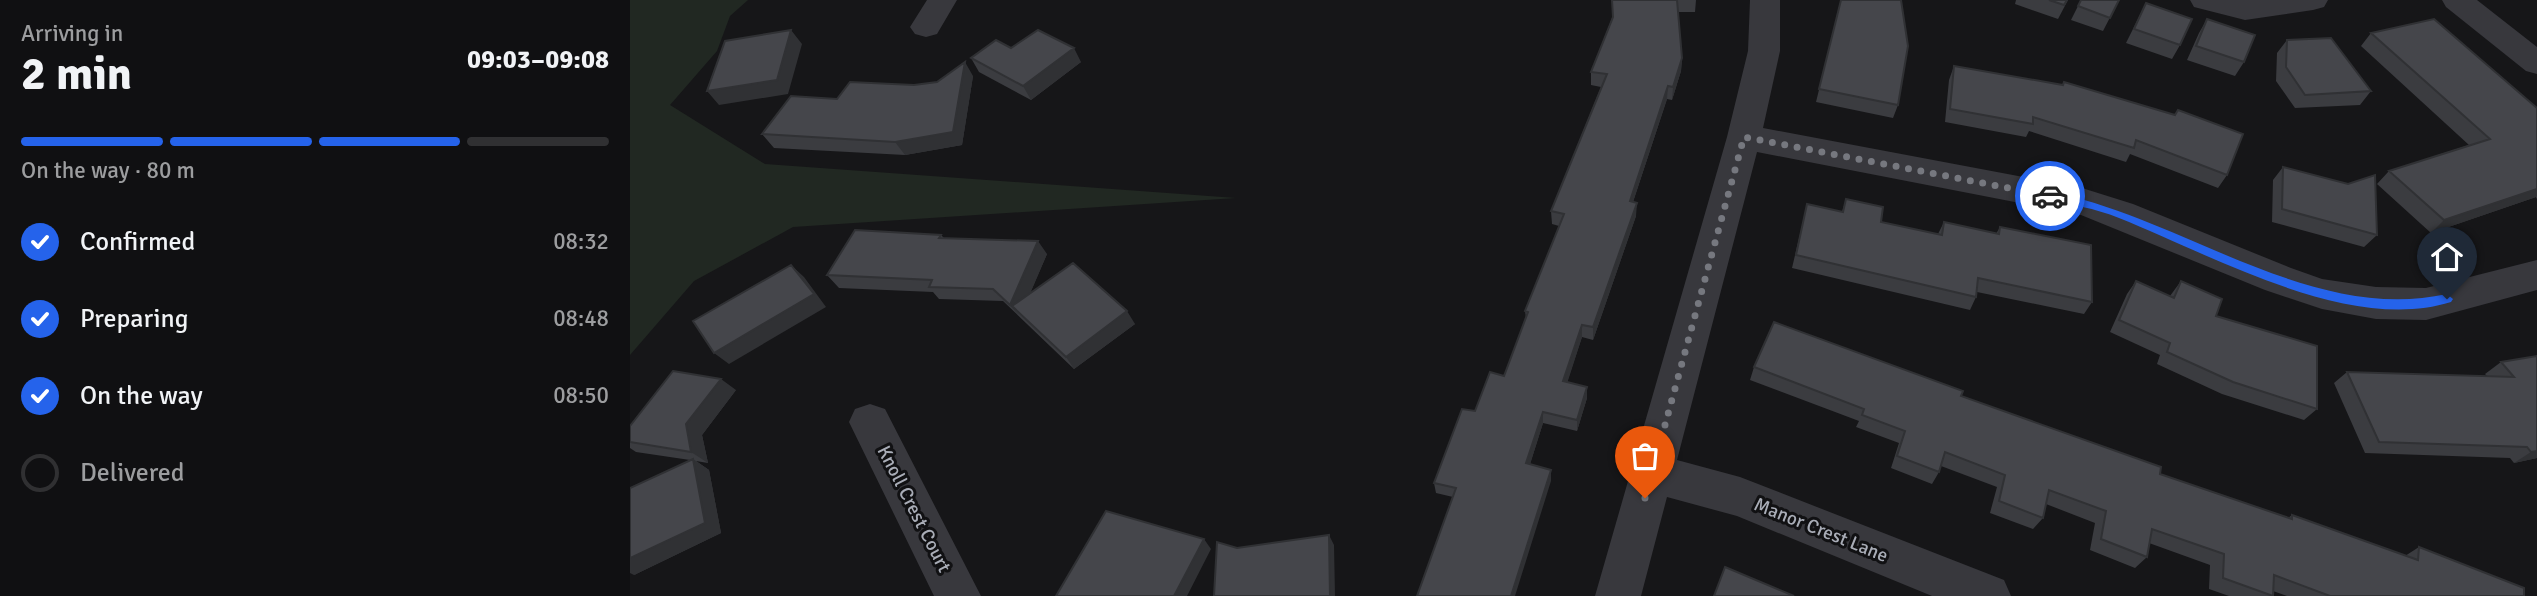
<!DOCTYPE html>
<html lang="en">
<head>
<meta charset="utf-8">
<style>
	:root { --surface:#101012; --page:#19191b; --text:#f1f3f6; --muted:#9c9d9f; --line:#303032; --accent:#2563eb }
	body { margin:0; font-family:Signika,sans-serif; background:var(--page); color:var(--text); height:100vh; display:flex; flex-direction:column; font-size:26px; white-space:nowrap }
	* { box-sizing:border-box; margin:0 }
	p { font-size:23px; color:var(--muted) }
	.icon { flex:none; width:38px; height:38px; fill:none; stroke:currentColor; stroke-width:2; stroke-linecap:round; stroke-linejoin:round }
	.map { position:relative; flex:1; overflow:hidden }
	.panel { display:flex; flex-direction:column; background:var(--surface); width:630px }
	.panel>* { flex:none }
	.pin { position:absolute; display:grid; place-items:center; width:60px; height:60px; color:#fff; margin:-72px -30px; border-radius:50% 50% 50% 0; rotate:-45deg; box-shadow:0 0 7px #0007 }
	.pin .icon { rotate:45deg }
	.courier { position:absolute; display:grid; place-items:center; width:70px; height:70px; margin:-35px; border:5px solid #2563eb; border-radius:50%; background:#fff; color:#222; box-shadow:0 2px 9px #0007 }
	.head em { font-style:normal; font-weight:700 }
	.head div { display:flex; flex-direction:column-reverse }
	.head { display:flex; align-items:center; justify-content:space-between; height:119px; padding:0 21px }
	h1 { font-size:46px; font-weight:700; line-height:52px }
	.bar { display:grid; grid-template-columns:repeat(4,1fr); gap:10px 7px; align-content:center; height:84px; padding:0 21px }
	.bar i { height:9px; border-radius:5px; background:var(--line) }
	.bar .on { background:var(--accent) }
	.bar p { grid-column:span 4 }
	ol { padding:0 21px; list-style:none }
	li { display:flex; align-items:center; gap:21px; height:77px }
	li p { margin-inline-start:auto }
	li .icon { padding:7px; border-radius:50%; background:var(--accent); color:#fff; stroke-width:4 }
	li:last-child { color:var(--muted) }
	li i { width:38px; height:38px; border:4px solid var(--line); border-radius:50% }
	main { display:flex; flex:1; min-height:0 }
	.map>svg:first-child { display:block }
	.green { fill:#212822 }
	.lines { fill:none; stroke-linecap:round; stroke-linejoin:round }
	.minor { fill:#38383d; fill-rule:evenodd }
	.wall { fill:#3b3c40 }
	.shaded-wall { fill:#303134 }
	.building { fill:#45464b; stroke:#303134; stroke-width:2 }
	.route { fill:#2563eb }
	.done { stroke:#76787f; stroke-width:7; stroke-dasharray:0 12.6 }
	.labels { text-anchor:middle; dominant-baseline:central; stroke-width:6; stroke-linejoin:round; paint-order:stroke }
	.street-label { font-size:19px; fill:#a9adb7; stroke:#111113 }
</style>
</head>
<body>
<main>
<section class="panel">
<div class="head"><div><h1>2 min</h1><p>Arriving in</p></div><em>09:03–09:08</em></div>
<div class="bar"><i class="on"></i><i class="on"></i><i class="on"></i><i></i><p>On the way · 80 m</p></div>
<ol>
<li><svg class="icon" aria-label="check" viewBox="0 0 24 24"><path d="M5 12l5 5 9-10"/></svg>Confirmed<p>08:32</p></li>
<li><svg class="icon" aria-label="check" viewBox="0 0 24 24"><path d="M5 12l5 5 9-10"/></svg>Preparing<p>08:48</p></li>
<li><svg class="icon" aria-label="check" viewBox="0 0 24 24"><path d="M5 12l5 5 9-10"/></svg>On the way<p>08:50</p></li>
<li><i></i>Delivered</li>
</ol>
</section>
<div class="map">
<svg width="1907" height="596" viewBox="0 0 1907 596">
	<rect width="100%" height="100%" fill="#161618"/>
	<path class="green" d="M0 0H118L100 16 87 51 40 105 135 164 606 198 163 227 64 281 0 355Z"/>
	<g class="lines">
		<path class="minor" d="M297 0H327L307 34 296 37 285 34 280 27Z
			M1120 0H1150V51L1133 128 1452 188 1503 204 1661 268 1692 279 1746 287 1796 288 1907 260V290L1796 320 1746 319 1692 309 1635 290 1451 215 1127 152 1047 460 1110 477 1374 580 1381 596H1302L1107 516 1037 497 1011 596H965L1097 137 1118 51Z
			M1560 0H1698L1694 7 1683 10 1615 20 1564 7Z
			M1812 0H1847L1907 47V74L1896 71 1816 7Z
			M240 404 255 409 351 596H304L219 422 225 409Z"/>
	</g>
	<path class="wall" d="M982 0H1066L1065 12H1048L1052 58 1051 71 1042 100 1037 99 1003 202 1006 216 963 340 952 337 937 382 957 387V398L947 431 913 423 900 464 921 481 823 497 806 493 804 483 845 411 874 376 896 318 895 311 929 226 922 224 921 211 971 87 961 85V72L982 18Z
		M1211 0 1268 105 1263 118 1186 102Z
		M1386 0H1438L1428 19 1385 4Z
		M1451 0H1489L1473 31 1441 20Z
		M1516 3 1550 45 1542 59 1496 43Z
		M1577 19 1614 62 1605 76 1557 60 1569 33Z
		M1741 33 1907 108V199L1906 197 1801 233 1747 184 1759 171 1839 145 1731 46Z
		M1657 40 1741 91 1730 105 1665 108 1646 81 1647 53Z
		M381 48 451 62 401 100 349 72 341 58Z
		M1324 66 1545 115 1548 110 1597 175 1588 188 1500 154 1496 162 1399 131 1396 137 1315 122 1319 80Z
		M343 76 332 145 275 155 144 148 132 134 207 99Z
		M1653 167 1747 235 1734 247 1642 222 1643 180Z
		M1216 199 1251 222 1308 234 1314 222 1366 234 1370 227 1462 302 1454 314 1347 292 1346 297 1340 310 1162 268 1174 217 1212 212Z
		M311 235 314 238 417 254 400 293 505 324 444 369 373 301 309 299 303 292 209 288 197 275Z
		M1506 281 1540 296 1551 281 1586 316 1687 409 1674 420 1592 394 1527 364 1530 355 1480 332 1497 294Z
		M1907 356V458L1884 463 1880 458 1735 453 1704 383 1717 372 1857 376 1855 374 1871 362Z
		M1124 367 1331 396 1530 474 1658 518 1662 515 1775 556 1789 547 1894 596H1657L1643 591V596H1599L1579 589 1580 565 1519 543 1517 557 1505 568 1460 550 1465 523 1416 504 1413 518 1403 529 1360 513 1367 487 1311 466 1309 472 1302 484 1261 468 1269 443 1226 427 1229 421 1120 380Z
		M106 390 72 435 78 463 66 461 79 470 91 533 4 575 60 460 6 452 0 448V426Z"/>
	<path class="shaded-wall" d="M161 30 172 44 158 94 89 105 77 91Z
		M444 48 451 62 401 100 393 86Z
		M1052 58 1051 71 1042 100 1043 87Z
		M335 62 343 76 332 145 275 155 265 142Z
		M1038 86 1037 99 999 214 1000 201Z
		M1907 189V196L1906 197 1801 233 1814 220Z
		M1007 203 1006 216 963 340V327Z
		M408 241 417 254 391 315 382 306 390 317 380 305Z
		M161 265 174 277 196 307 99 364 84 353Z
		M497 311 505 324 444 369 436 357Z
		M952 325V337L934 393 933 381Z
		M91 379 106 390 72 435 78 463 61 452 56 424Z
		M957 387V398L947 431V420Z
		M913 412V423L897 474 896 463Z
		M1907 451V458L1884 463 1901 452Z
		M63 459 79 470 91 533 4 575 0 573V558Z
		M921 470V481L885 596H881Z
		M699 535 704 545 705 596H700Z
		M574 539 581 549 557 596H544Z"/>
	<path class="building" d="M982 0H1047L1052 58 1043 87 1038 86 1000 201 1007 203 963 327 952 325 933 381 957 387 947 420 913 412 896 463 921 470 881 596H787L826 488 804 483 832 409 845 411 860 372 874 376 898 312 895 311 934 214 921 211 977 74 961 72 983 17Z
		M1211 0H1271L1278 46 1268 105 1189 89Z
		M1419 0H1437L1434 5Z
		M1451 0H1489L1480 18 1448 6Z
		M1516 3 1562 19 1550 45 1504 29Z
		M1577 19 1625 35 1614 62 1566 46Z
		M1804 19 1907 108V189L1814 220 1759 171 1860 139 1741 33Z
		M161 30 147 80 77 91 95 41Z
		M408 30 444 48 393 86 341 58 366 40 381 48Z
		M1701 38 1741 91 1675 95 1656 67 1657 40Z
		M335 62 323 132 265 142 132 134 161 96 207 99 220 82 284 85 307 82Z
		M1324 66 1433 85 1434 82 1545 115 1548 110 1613 134 1597 175 1506 140 1504 148 1403 117V124L1320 109Z
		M1653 167 1718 184 1745 175 1747 235 1652 209Z
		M1216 199 1253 207 1251 222 1312 235 1314 222 1369 234 1370 227 1461 245 1462 302 1348 278 1346 297 1166 255 1177 204 1213 212Z
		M225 230 311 235 309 238 408 241 380 305 363 289 299 287 302 280 197 275Z
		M443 263 497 311 436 357 382 306Z
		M161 265 184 294 84 353 63 321Z
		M1506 281 1544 298 1551 281 1592 299 1586 316 1687 346V409L1603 382 1537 352 1540 343 1489 320Z
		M1144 322 1333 391 1331 396 1531 467 1530 474 1662 519V515L1788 560 1789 547 1894 588V596H1700L1644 575 1643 596 1593 578 1594 554 1522 529 1517 557 1471 539 1476 511 1419 490 1413 518 1369 501 1375 475 1315 452 1309 472 1267 456 1275 431 1232 415 1234 409 1124 367Z
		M1907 356V451L1901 452 1897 447 1749 442 1717 372 1884 377 1871 362Z
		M43 371 91 379 56 424 61 452 0 442V426Z
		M63 459 75 523 0 558V488Z
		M476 511 574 539 544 596H426Z
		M699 535 700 596H584L587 542 607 548Z
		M1095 567 1164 596H1084Z"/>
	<path class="route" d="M1420 192C1551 216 1679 324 1817 294L1823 299 1821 302C1719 334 1582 255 1489 218 1465 208 1440 205 1416 198V193Z"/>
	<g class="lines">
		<path class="done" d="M1015 498 1114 137 1420 196"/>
	</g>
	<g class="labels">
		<g class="street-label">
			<text transform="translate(284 509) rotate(63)">Knoll Crest Court</text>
			<text transform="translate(1191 530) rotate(22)">Manor Crest Lane</text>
		</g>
	</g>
</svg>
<div class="pin" style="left:1015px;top:498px;background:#ea580c"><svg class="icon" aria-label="bag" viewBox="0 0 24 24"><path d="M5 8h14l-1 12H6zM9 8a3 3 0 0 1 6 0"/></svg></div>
<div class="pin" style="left:1817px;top:299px;background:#1f2937"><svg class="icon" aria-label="home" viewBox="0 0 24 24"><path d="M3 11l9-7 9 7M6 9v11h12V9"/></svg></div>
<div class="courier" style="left:1420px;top:196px"><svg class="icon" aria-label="car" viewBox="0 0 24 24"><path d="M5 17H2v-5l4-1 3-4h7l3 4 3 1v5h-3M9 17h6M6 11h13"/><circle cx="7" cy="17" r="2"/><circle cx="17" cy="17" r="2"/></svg></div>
</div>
</main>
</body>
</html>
